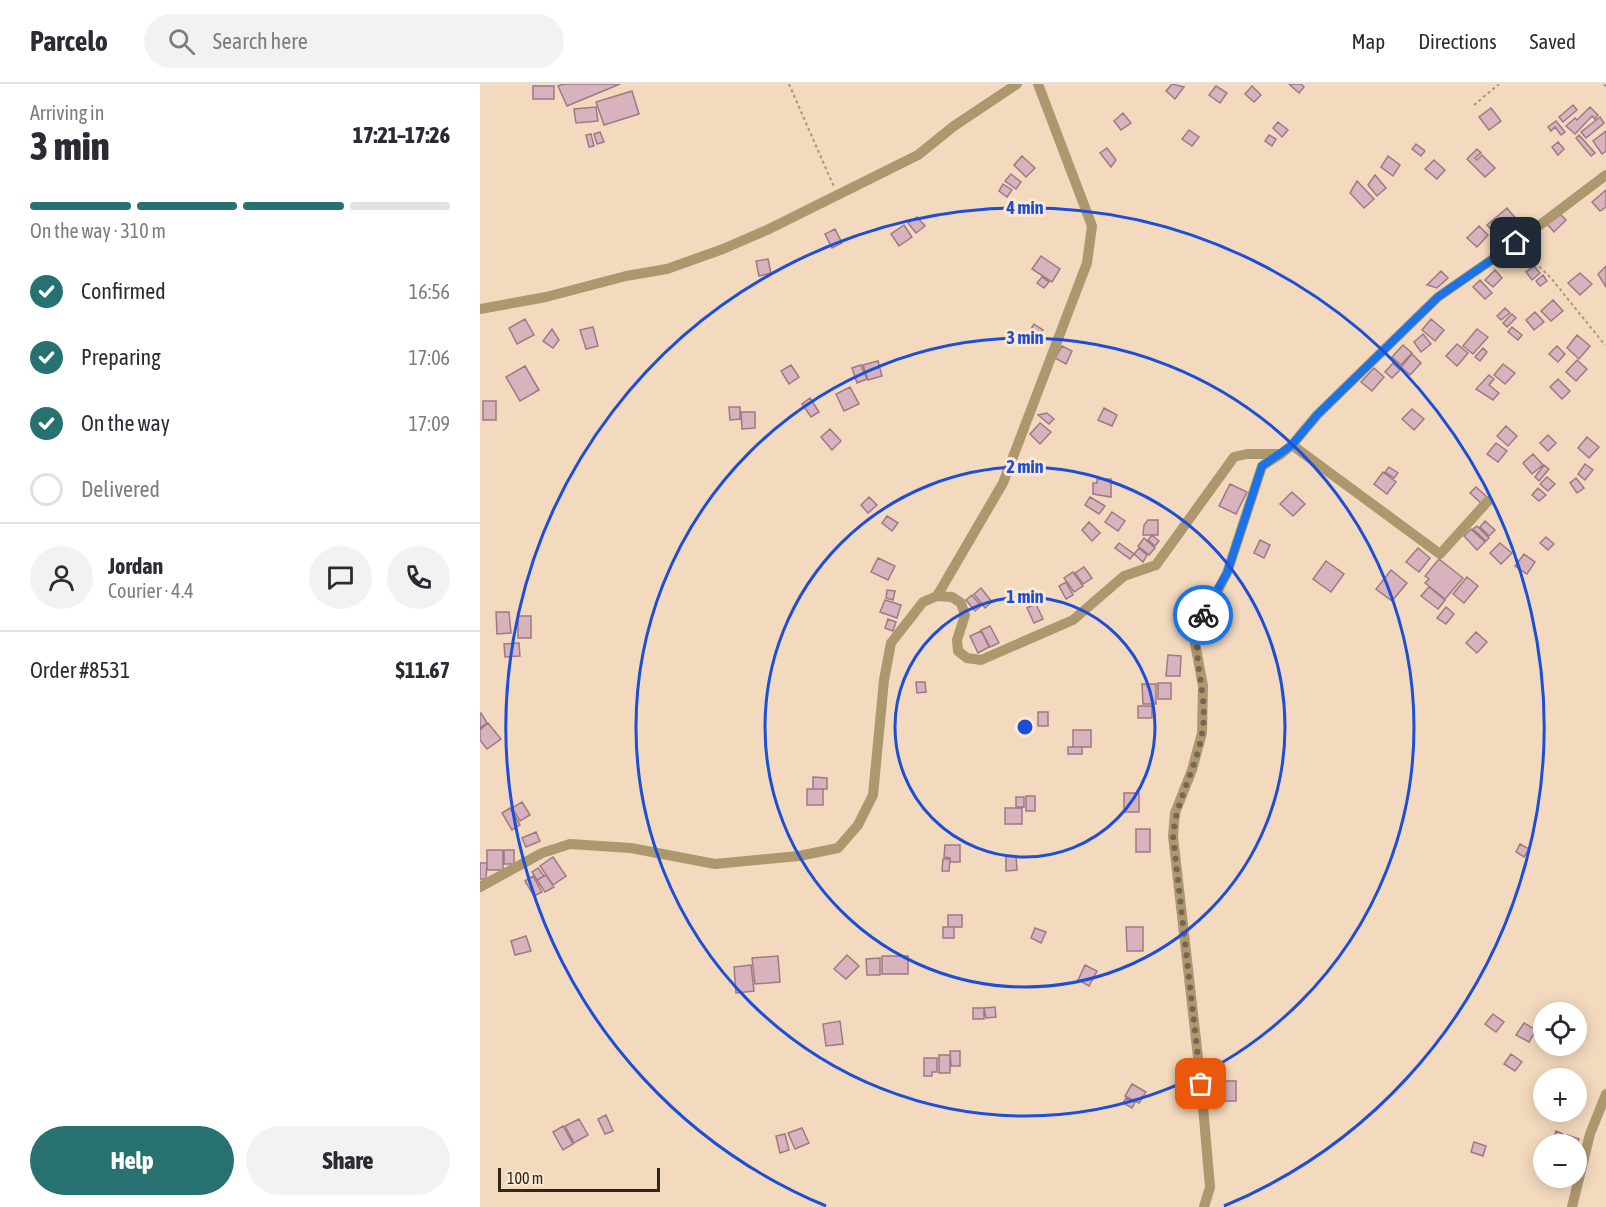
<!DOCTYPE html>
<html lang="en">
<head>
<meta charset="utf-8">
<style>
	:root { --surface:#fff; --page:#f2f2f3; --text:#2b2b33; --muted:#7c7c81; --line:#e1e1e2; --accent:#277171 }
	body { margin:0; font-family:"Asap Condensed",sans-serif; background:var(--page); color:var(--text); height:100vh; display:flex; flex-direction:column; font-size:22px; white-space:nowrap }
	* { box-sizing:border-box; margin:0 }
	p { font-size:20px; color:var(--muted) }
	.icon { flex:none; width:33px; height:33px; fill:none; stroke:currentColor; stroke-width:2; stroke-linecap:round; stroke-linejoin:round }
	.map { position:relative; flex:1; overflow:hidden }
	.sheet { display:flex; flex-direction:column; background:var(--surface); width:480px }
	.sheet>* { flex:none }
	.controls { position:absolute; left:1053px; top:918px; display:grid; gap:12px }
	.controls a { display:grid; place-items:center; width:54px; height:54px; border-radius:50%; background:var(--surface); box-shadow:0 3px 15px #0003; font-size:30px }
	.scale { position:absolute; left:18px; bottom:15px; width:162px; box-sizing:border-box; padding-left:6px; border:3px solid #2f261c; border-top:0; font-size:16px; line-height:21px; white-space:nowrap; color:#2f261c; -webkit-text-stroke:4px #fde8d2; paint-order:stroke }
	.pin { position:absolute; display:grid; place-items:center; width:51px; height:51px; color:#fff; margin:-26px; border-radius:12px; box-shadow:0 3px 9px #0006 }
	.courier { position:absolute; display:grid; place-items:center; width:60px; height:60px; margin:-30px; border:4px solid #1a73e8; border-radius:50%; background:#fff; color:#222; box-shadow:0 2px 8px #0007 }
	.overview em { font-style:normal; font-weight:800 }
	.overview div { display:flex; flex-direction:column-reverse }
	.overview { display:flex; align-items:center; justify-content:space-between; height:102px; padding:0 30px }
	h1 { font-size:39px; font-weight:800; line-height:45px }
	.bar { display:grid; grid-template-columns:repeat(4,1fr); gap:9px 6px; align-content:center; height:72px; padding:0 30px }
	.bar i { height:8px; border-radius:4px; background:var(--line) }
	.bar .on { background:var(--accent) }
	.bar p { grid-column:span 4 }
	.line { display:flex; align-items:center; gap:15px; padding:0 30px; border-top:2px solid var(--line) }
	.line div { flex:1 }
	.round { display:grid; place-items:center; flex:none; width:63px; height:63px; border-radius:32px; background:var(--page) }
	ol { padding:0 30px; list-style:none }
	li { display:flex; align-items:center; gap:18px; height:66px }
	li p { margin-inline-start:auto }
	li .icon { padding:6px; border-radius:50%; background:var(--accent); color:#fff; stroke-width:4 }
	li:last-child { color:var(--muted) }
	li i { width:33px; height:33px; border:3px solid var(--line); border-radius:50% }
	.cta { display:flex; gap:12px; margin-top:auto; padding:12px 30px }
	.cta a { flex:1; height:69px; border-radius:36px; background:var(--accent); color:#fff; font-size:24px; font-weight:800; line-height:69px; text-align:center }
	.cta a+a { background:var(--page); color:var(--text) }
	header { display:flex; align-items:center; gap:36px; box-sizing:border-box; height:84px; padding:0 30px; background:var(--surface); border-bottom:2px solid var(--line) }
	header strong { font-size:28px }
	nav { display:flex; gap:33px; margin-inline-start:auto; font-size:21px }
	.search { width:420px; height:54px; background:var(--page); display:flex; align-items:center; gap:15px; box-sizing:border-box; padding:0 21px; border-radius:33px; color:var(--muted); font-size:22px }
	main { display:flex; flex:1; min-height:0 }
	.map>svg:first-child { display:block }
	.building { fill:#d8b2bd; stroke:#9d7a84; stroke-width:1.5 }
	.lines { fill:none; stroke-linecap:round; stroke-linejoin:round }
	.path { stroke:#a99681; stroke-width:2; stroke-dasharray:3 3; stroke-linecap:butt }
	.minor { stroke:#ad976d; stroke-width:10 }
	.done { stroke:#746555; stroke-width:6; stroke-dasharray:0 10.8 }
	.route { stroke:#1a73e8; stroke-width:8 }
	.ring { fill:none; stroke:#1d4ed8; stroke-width:3 }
	.centre { fill:#1d4ed8; stroke:#fde8d2; stroke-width:3 }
	.ring-label { font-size:18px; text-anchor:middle; font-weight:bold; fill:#1d4ed8; stroke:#fde8d2; stroke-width:6; stroke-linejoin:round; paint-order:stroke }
</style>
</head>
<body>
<header>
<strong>Parcelo</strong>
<div class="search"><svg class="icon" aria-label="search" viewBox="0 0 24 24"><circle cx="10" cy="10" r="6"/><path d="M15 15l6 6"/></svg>Search here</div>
<nav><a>Map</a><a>Directions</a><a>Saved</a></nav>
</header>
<main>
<section class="sheet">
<div class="overview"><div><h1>3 min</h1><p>Arriving in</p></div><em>17:21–17:26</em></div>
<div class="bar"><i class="on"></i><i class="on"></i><i class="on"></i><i></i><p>On the way · 310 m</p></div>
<ol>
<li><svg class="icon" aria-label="check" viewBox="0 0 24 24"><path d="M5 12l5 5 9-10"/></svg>Confirmed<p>16:56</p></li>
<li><svg class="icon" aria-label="check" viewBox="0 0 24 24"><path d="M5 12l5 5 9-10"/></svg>Preparing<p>17:06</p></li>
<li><svg class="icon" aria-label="check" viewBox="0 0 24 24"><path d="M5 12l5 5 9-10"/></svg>On the way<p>17:09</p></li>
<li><i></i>Delivered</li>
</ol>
<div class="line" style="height:108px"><a class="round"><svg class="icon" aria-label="person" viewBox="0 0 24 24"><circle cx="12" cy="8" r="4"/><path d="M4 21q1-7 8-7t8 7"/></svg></a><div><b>Jordan</b><p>Courier · 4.4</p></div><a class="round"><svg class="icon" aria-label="chat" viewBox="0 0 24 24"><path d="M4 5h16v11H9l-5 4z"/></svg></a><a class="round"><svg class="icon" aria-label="phone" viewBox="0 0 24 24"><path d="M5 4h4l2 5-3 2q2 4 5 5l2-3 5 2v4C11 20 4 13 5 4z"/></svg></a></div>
<div class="line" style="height:78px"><div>Order #8531</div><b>$11.67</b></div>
<div class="cta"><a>Help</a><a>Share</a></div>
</section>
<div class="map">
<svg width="1126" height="1123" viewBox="0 0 1126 1123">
	<rect width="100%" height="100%" fill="#f3dabe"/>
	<path class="building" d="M84 0H140L87 22 78 2Z
		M692 0 704 3 695 15 686 7Z
		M809 0H821L824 3 819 9Z
		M53 2H74V15H53Z
		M736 2 747 9 740 19 729 11Z
		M772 2 781 11 774 18 765 10Z
		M152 7 159 30 124 41 116 18Z
		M1093 21 1097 26 1083 38 1079 33Z
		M116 23 118 37 96 39 94 25Z
		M1110 23 1118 31 1115 35 1112 32 1095 50 1086 42 1095 34 1097 36Z
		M1011 24 1021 37 1009 46 999 33Z
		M643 29 651 39 641 46 634 37Z
		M1120 33 1124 39 1106 54 1101 48Z
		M1076 37 1085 48 1081 51 1075 43 1071 47 1068 43Z
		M798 38 808 46 802 53 793 44Z
		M709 46 719 53 712 62 702 55Z
		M1126 47V67L1122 70 1113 57Z
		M120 48 124 58 117 60 114 50Z
		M111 50 114 62 109 63 106 51Z
		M789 51 796 55 792 62 785 57Z
		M1099 51 1115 69 1111 72 1096 54Z
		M1078 58 1084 65 1078 71 1072 63Z
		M936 60 945 67 941 72 932 65Z
		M627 64 636 76 631 83 620 69Z
		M997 65 1001 69 995 74 997 76 1002 71 1015 84 1005 93 987 75Z
		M542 72 555 84 546 93 534 81Z
		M908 72 920 81 913 92 901 83Z
		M954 76 965 86 957 95 945 85Z
		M531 90 541 98 536 105 525 97Z
		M895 91 906 104 897 112 888 101Z
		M877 97 894 115 884 124 870 109Z
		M523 100 532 106 527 113 519 107Z
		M1126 106V123L1120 127 1112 118Z
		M1027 124 1036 135 1016 151 1007 141Z
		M1079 129 1086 136 1074 148 1067 140Z
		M437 133 445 142 436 149 428 139Z
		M424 141 432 153 419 162 411 150Z
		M999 142 1008 151 997 163 987 154Z
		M355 145 362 159 352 164 345 150Z
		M561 172 580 185 572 198 552 185Z
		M288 175 291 189 279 192 276 177Z
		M1054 182 1060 189 1052 196 1046 188Z
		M1126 182V203L1118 190Z
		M1015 186 1022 194 1013 203 1005 196Z
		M961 187 968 194 957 204 947 201Z
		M1100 189 1112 200 1100 211 1088 199Z
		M1063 191 1067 197 1060 202 1056 197Z
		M562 193 569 198 564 204 557 199Z
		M1000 196 1012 209 1005 215 993 203Z
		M1073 216 1083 227 1071 237 1061 227Z
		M1025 224 1030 229 1021 236 1017 232Z
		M1055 228 1064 238 1054 246 1046 236Z
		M1032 230 1036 234 1027 243 1023 239Z
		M45 235 54 251 37 260 29 244Z
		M951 235 964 246 955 257 942 246Z
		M554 240 563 246 555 259 546 253Z
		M113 243 118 262 106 265 100 246Z
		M1032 243 1042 251 1038 256 1028 248Z
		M72 245 79 256 73 264 63 257Z
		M997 245 1008 253 993 270 983 262Z
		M943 250 951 260 941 268 934 258Z
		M1097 251 1110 262 1099 275 1087 264Z
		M977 260 988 269 977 282 966 272Z
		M923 261 932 269 921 281 912 273Z
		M582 262 592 267 586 280 575 274Z
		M1077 262 1085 270 1078 278 1069 270Z
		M1003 264 1007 268 1000 277 995 273Z
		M932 270 941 279 930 291 921 283Z
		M1097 276 1107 285 1096 297 1086 288Z
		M398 277 402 292 388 296 383 281Z
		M913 279 920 286 912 294 905 288Z
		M1023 280 1035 289 1025 300 1014 291Z
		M311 281 319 293 309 300 301 287Z
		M381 281 387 295 377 299 372 284Z
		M45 282 59 306 40 317 26 293Z
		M894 284 904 293 892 307 881 298Z
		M1009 291 1014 295 1009 301 1019 309 1013 316 996 305Z
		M1078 295 1090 307 1082 315 1070 303Z
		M370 303 379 320 364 327 356 310Z
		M330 314 339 328 331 333 322 320Z
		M3 317H16V336H3Z
		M249 323H260V335L250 336Z
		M624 324 637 331 632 342 618 336Z
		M932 325 944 335 934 346 922 335Z
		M261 328H275V344L262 345Z
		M567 329 574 335 569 340 558 331Z
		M560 339 571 348 560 360 550 350Z
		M1026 342 1037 352 1028 362 1017 352Z
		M350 345 361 357 352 366 341 353Z
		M1068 351 1076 359 1068 367 1060 359Z
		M1107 353 1119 363 1109 374 1098 364Z
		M1016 359 1027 367 1018 378 1007 370Z
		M1053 370 1063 381 1052 390 1043 379Z
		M1105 380 1113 386 1105 396 1098 390Z
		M1064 381 1069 385 1059 397 1055 393Z
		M909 383 918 389 914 394 905 388Z
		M903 388 916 398 907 410 894 400Z
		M1067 393 1075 400 1068 407 1060 400Z
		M1096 394 1104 404 1097 409 1090 399Z
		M617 395H631V413L613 410V399H617Z
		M750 400 767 408 756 430 739 422Z
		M996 403 1007 413 1001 419 990 409Z
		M1058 404 1066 411 1059 417 1052 411Z
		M812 408 825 420 813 432 800 420Z
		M389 413 397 421 388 429 381 421Z
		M610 413 625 422 619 430 605 421Z
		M632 428 645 437 638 447 625 438Z
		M407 432 418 439 412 447 402 439Z
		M668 436H678V451H663L664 441Z
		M1005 437 1015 446 1009 452 1000 443Z
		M609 438 620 449 612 457 602 446Z
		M997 442 1009 454 1006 457 993 445Z
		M991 445 1005 458 997 466 984 452Z
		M672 451 679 457 675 462 668 456Z
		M1066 453 1074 460 1068 466 1060 459Z
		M664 454 675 464 669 471 658 462Z
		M780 456 790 461 784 474 774 469Z
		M639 459 654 470 650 475 635 464Z
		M1020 459 1032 469 1021 480 1010 469Z
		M659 464 667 471 663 478 654 470Z
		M938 464 950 474 939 488 926 478Z
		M1044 470 1055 478 1047 490 1035 482Z
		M398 474 415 482 408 496 391 488Z
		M959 475 983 494 965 515 945 499 949 495 945 492Z
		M846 477 864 490 851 508 833 495Z
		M604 483 612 494 603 500 595 489Z
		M911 486 927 499 912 517 896 505Z
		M593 488 603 502 594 508 584 494Z
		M987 493 998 502 984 519 973 510Z
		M586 498 593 511 586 515 579 502Z
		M949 503 965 516 958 525 941 512Z
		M501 504 512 518 505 524 494 510Z
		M407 506 415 507 413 516 406 514Z
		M492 511 501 522 495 527 486 516Z
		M405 516 421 521 417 534 400 528Z
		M556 520 563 535 554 539 547 524Z
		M966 523 974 530 966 540 957 534Z
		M16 528H29L31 549 17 550Z
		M38 532H51V554H38Z
		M408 535 416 538 413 547 405 544Z
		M510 542 519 559 510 563 501 546Z
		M501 547 509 563 498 569 490 552Z
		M996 548 1007 558 997 569 986 559Z
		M39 559 40 572 25 573 24 560Z
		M688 571 701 572 700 592H686Z
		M436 598H445L446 608 437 609Z
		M678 599H691V615H678Z
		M662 600H676V620H663Z
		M658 622H672V634H658Z
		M558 628H568V642H558Z
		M1 629 7 639 0 644V630Z
		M8 639 21 655 7 665 0 656V646Z
		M593 646H611V663H593Z
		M588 663H602V670H588Z
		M333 693 347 694V705H333Z
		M327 705H343V721H327Z
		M644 709H659V728H644Z
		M546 712H555V727H546Z
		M536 713H544V723H536Z
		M42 718 50 731 40 737 32 724Z
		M30 724 40 741 32 746 22 729Z
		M525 724H542V740H525Z
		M656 745H670V768H656Z
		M56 748 60 757 46 763 42 754Z
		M1040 760 1049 765 1044 773 1036 768Z
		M465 761H480V778H470V774L464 773Z
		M7 766H23V786H7Z
		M24 766H34V780H24Z
		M526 772H536L537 786 526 787Z
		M73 773 86 792 73 801 60 782Z
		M463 775H470L469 787H462Z
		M0 779H7L6 795H0Z
		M58 784 64 792 57 796 52 788Z
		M66 791 74 803 65 808 57 796Z
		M53 792 62 808 54 812 45 797Z
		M468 831H482V843H468Z
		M463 843H474V854H463Z
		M646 843H663V867H647Z
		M555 844 566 848 561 859 551 854Z
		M46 852 51 867 35 871 31 857Z
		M367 871 379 882 366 895 354 885Z
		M298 872 300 898 275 900 272 874Z
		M402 872H428V890H402Z
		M400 874V891H387L386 875Z
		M271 881 274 907 256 909 254 883Z
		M605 881 617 887 609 902 598 896Z
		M515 923 516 933 506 934 504 924Z
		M493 924H504V935H493Z
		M1013 930 1024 938 1016 948 1005 940Z
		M360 937 363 960 346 962 343 940Z
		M1044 939 1056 946 1049 958 1036 951Z
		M470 967H480V982H471Z
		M1031 970 1042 978 1035 987 1024 980Z
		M459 971H470V989H459Z
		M444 974H457V988H452V992H444Z
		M732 995H742V1019L732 1018Z
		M744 997H756V1017H743Z
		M652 1000 666 1008 659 1019 645 1012Z
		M646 1014 655 1018 652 1024 643 1019Z
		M126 1031 133 1047 125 1050 118 1035Z
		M99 1035 108 1051 94 1059 85 1042Z
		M83 1042 93 1060 83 1066 73 1048Z
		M322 1044 329 1059 315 1065 308 1049Z
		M1076 1047 1083 1050 1079 1060 1072 1057Z
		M305 1050 309 1066 300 1069 296 1052Z
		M1087 1051 1099 1055 1096 1062 1084 1059Z
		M994 1058 1006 1062 1003 1072 991 1068Z"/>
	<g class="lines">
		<path class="path" d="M309 0 354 103
			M1124 0 1126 3
			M994 21 1019 0
			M1042 166 1071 194 1125 261"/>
		<path class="minor" d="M0 225 66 213 146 192 187 185 243 165 287 146 438 71 474 42 537 0
			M812 361 960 470 1008 417
			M457 512 523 399 607 179 612 142 558 0
			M0 803 62 769 90 760 151 764 235 780 319 772 358 764 378 741 393 711 404 596 411 559 443 518 457 512 472 513 481 519 485 531 477 556 478 567 487 574 501 576 593 536 644 492 676 481 754 373 767 370H801L812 361 837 331 958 213 1036 159 1126 91
			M724 1123 730 1103 721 1000 693 752 695 729 712 686 722 649 723 602 715 559 718 544 747 489 782 382 801 370
			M1092 1123 1110 1050 1126 1010"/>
	</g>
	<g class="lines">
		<path class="done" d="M721 1000 693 752C696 715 716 686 722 650 730 606 707 571 723 531"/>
		<path class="route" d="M723 531 747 489 782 382 812 361 837 331 958 213 1036 159"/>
	</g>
	<g class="ring">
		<circle cx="545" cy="643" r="130"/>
		<circle cx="545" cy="643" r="260"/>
		<circle cx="545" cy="643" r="389"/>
		<path d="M346 1122A519 519 0 1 1 744 1122"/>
	</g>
	<circle cx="545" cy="643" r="9" class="centre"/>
	<g class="ring-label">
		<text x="545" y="130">4 min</text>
		<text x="545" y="260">3 min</text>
		<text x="545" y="389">2 min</text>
		<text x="545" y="519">1 min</text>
	</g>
</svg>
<div class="controls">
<a><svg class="icon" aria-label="locate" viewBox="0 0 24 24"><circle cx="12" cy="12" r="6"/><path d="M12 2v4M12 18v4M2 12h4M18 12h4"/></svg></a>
<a>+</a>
<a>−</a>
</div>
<div class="scale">100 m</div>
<div class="pin" style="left:721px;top:1000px;background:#ea580c"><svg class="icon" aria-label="bag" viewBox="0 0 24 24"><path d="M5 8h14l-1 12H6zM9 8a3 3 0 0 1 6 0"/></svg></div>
<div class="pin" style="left:1036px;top:159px;background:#1f2937"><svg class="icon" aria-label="home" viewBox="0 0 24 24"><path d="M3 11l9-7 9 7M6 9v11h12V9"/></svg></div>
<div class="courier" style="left:723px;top:531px"><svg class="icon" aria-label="bike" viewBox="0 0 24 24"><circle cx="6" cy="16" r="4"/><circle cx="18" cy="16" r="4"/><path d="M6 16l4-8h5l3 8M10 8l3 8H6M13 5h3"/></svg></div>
</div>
</main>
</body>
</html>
